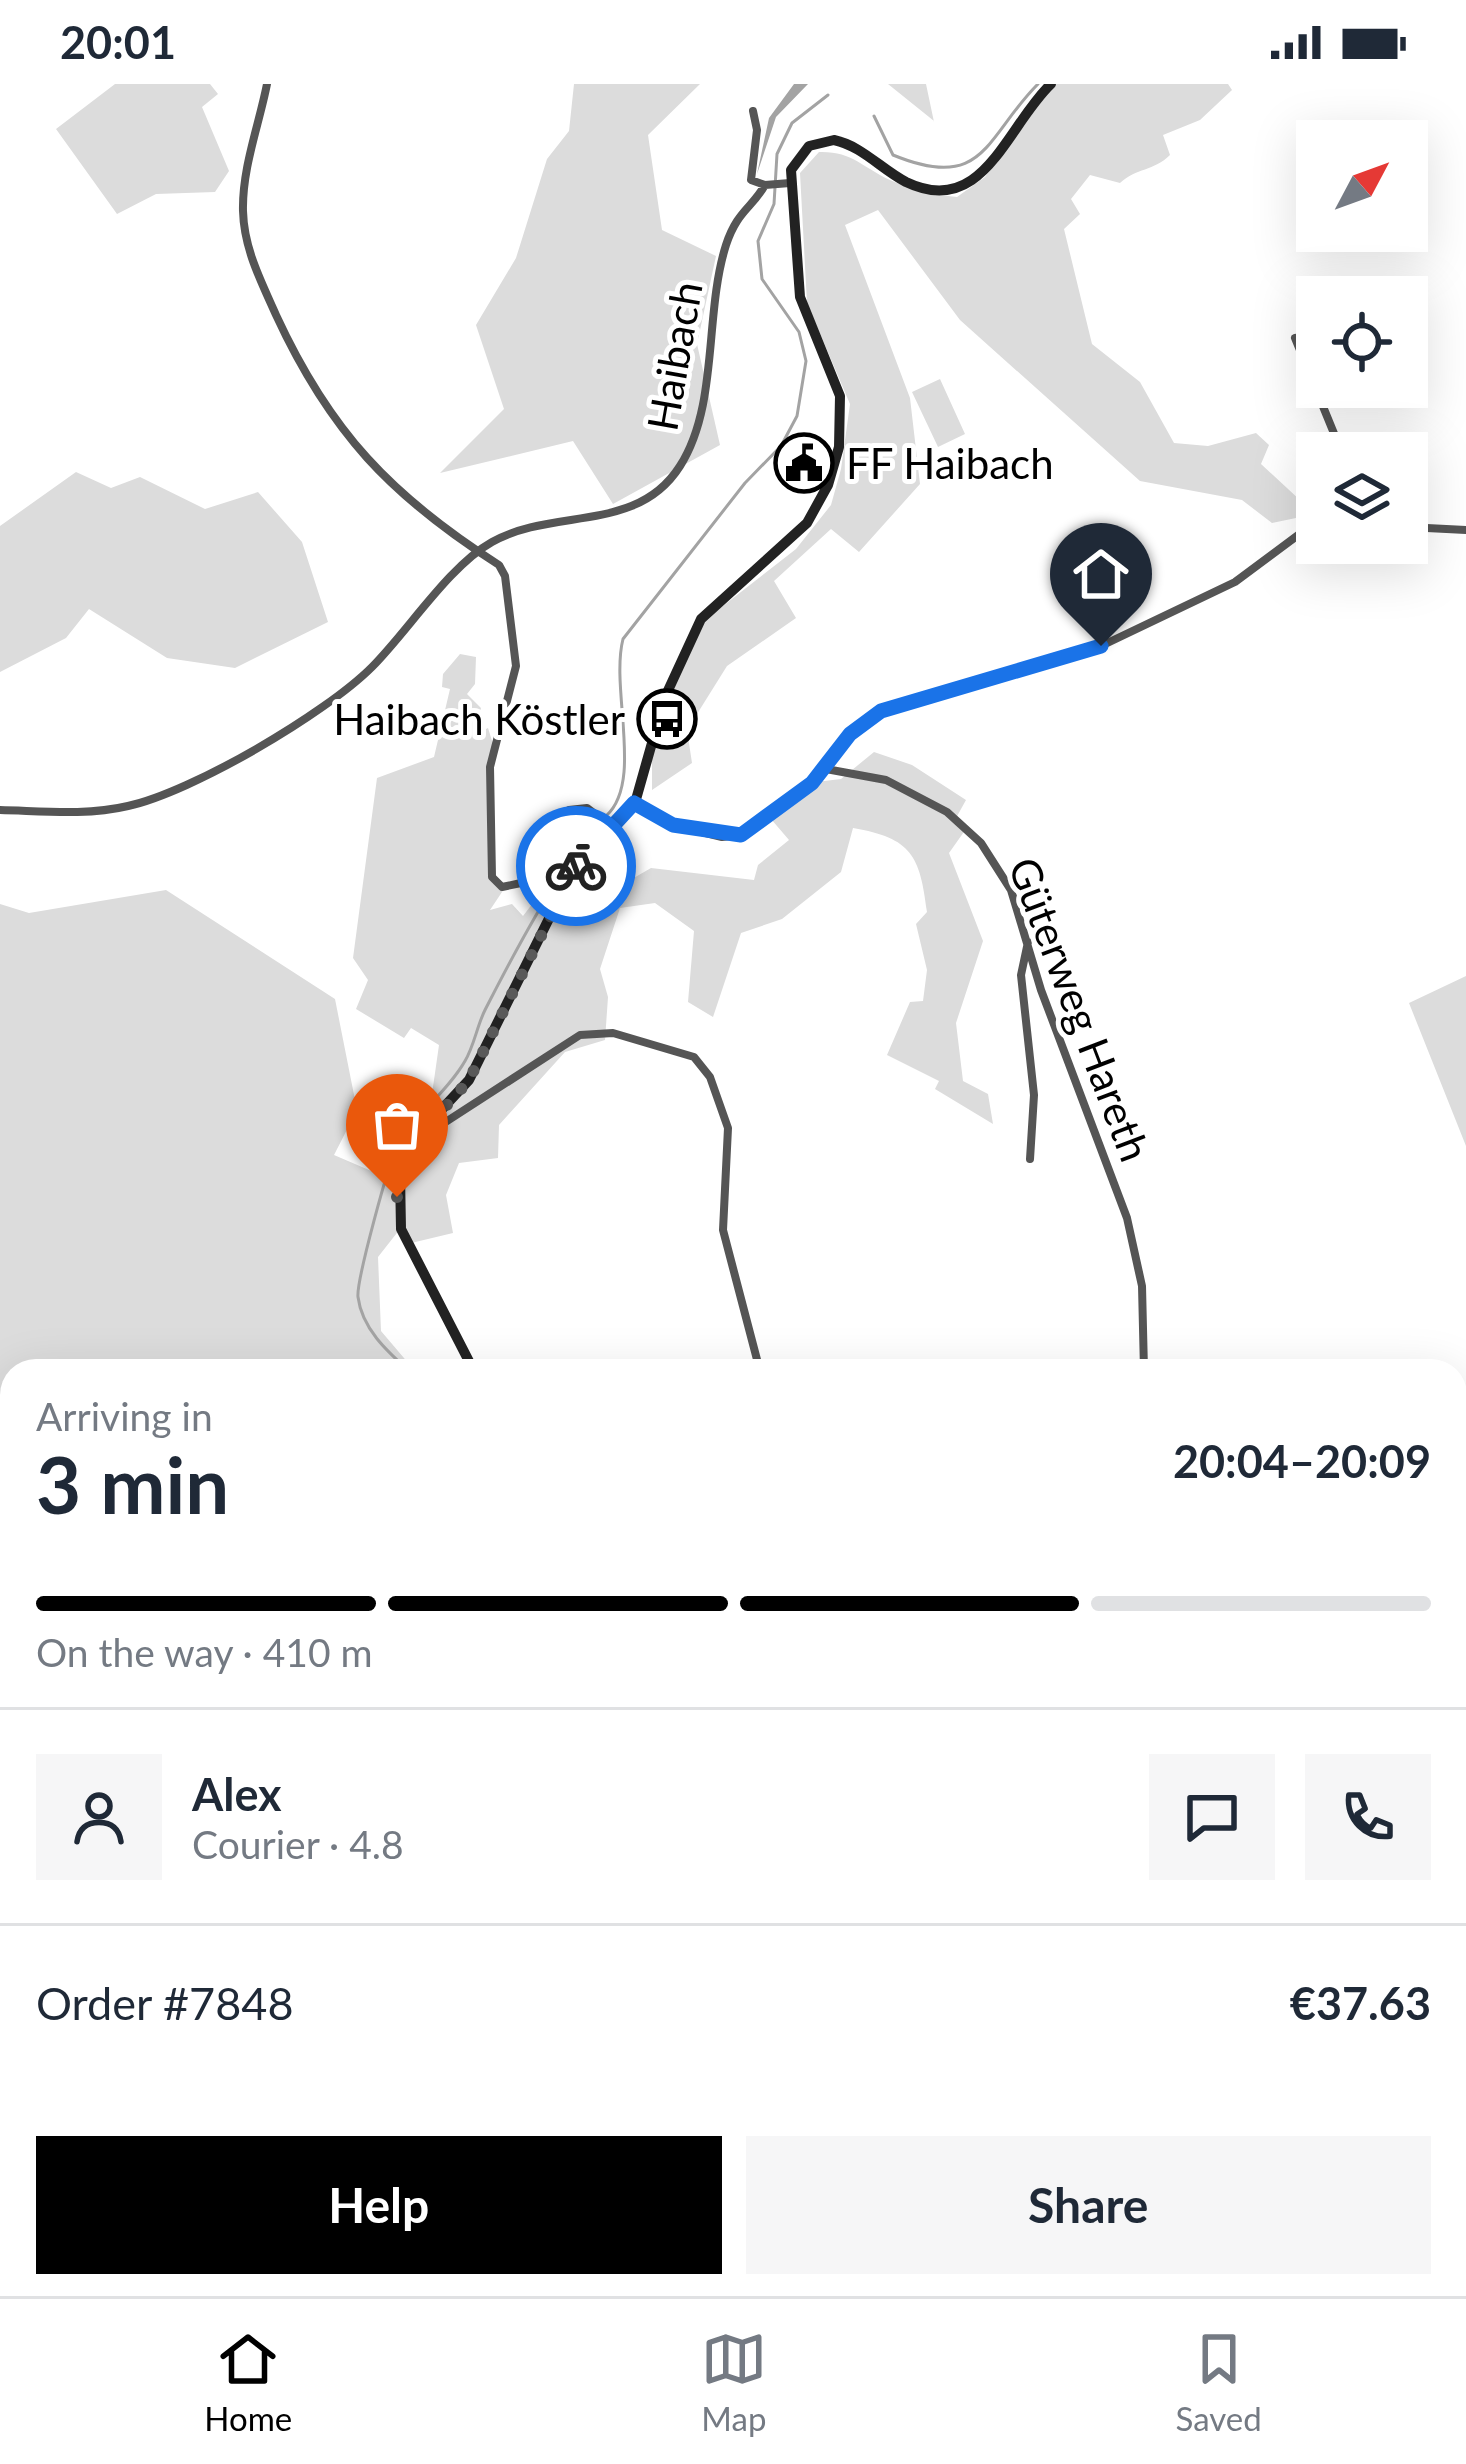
<!DOCTYPE html>
<html lang="en">
<head>
<meta charset="utf-8">
<style>
	:root { --surface:#fff; --page:#f6f6f7; --text:#1f2937; --muted:#747a83; --line:#e0e1e3; --accent:#000 }
	body { margin:0; font-family:Lato,sans-serif; background:var(--page); color:var(--text); height:100vh; display:flex; flex-direction:column; font-size:45px; white-space:nowrap }
	* { box-sizing:border-box; margin:0 }
	p { font-size:39px; color:var(--muted) }
	.icon { flex:none; width:66px; height:66px; fill:none; stroke:currentColor; stroke-width:2; stroke-linecap:round; stroke-linejoin:round }
	.map { position:relative; flex:1; overflow:hidden }
	.panel { position:absolute; left:0px; top:1275px; width:1467px; height:939px; display:flex; flex-direction:column; background:var(--surface); border-radius:36px 36px 0 0; box-shadow:0 12px 48px #0002 }
	.panel>* { flex:none }
	.needle { width:78px; rotate:49deg }
	.fabs { position:absolute; left:1296px; top:36px; display:grid; gap:24px }
	.fabs a { display:grid; place-items:center; width:132px; height:132px; border-radius:0px; background:var(--surface); box-shadow:0 12px 48px #0002; font-size:60px }
	.pin { position:absolute; display:grid; place-items:center; width:102px; height:102px; color:#fff; margin:-123px -51px; border-radius:50% 50% 50% 0; rotate:-45deg; box-shadow:0 0 12px #0007 }
	.pin .icon { rotate:45deg }
	.courier { position:absolute; display:grid; place-items:center; width:120px; height:120px; margin:-60px; border:9px solid #1a73e8; border-radius:50%; background:#fff; color:#222; box-shadow:0 3px 15px #0007 }
	.overview em { font-style:normal; font-weight:700 }
	.overview div { display:flex; flex-direction:column-reverse }
	.overview { display:flex; align-items:center; justify-content:space-between; height:204px; padding:0 36px }
	h1 { font-size:78px; font-weight:700; line-height:90px }
	.bar { display:grid; grid-template-columns:repeat(4,1fr); gap:18px 12px; align-content:center; height:144px; padding:0 36px }
	.bar i { height:15px; border-radius:9px; background:var(--line) }
	.bar .on { background:var(--accent) }
	.bar p { grid-column:span 4 }
	.line { display:flex; align-items:center; gap:30px; padding:0 36px; border-top:3px solid var(--line) }
	.line div { flex:1 }
	.round { display:grid; place-items:center; flex:none; width:126px; height:126px; border-radius:0px; background:var(--page) }
	.action { display:flex; gap:24px; margin-top:auto; padding:24px 36px }
	.action a { flex:1; height:138px; border-radius:0px; background:var(--accent); color:#fff; font-size:48px; font-weight:700; line-height:138px; text-align:center }
	.action a+a { background:var(--page); color:var(--text) }
	.status { display:flex; justify-content:space-between; align-items:center; height:84px; padding:0 60px; background:var(--surface); direction:ltr }
	.status svg { height:33px; fill:currentColor }
	.menu { display:flex; justify-content:space-around; align-items:center; height:168px; border-top:3px solid var(--line); background:var(--surface); font-size:33px; color:var(--muted) }
	.menu a { display:grid; justify-items:center; gap:6px }
	.menu .on { color:var(--accent) }
	.map>svg:first-child { display:block }
	.green { fill:#dcdcdc }
	.water { fill:#a3a3a3 }
	.lines { fill:none; stroke-linecap:round; stroke-linejoin:round }
	.stream { stroke:#a3a3a3; stroke-width:3 }
	.street { stroke:#555; stroke-width:8 }
	.secondary { stroke:#222; stroke-width:10 }
	.done { stroke:#595959; stroke-width:12; stroke-dasharray:0 21.6 }
	.route { stroke:#1a73e8; stroke-width:15 }
	.labels { text-anchor:middle; dominant-baseline:central; stroke-width:10; stroke-linejoin:round; paint-order:stroke }
	.street-label { font-size:42px; fill:#000; stroke:#fff }
	.poi-label { font-size:42px; fill:#000; stroke:#fff; text-anchor:start }
</style>
</head>
<body>
<div class="status"><b>20:01</b><svg viewBox="0 0 49 12"><path d="M0 12V9h3v3zM5 12V6h3v6zM10 12V3h3v9zM15 12V0h3v12zM26 1h20v11H26zM47 4h2v5h-2z"/></svg></div>
<div class="map">
<svg width="1466" height="2212" viewBox="0 0 1466 2212">
	<rect width="100%" height="100%" fill="#fff"/>
	<path class="green" d="M115 0H210L218 10 202 23 229 87 215 108 156 110 117 130 56 45Z
		M574 0H700L648 51 662 146 716 172 697 260 720 361 613 420 573 357 440 389 504 325 476 241 516 174 547 75 569 47Z
		M888 0H926L934 38V37Z
		M1054 0H1228L1232 6 1200 36 1163 51 1170 71C1154 87 1136 84 1120 99L1090 91 1071 115 1080 130 1064 145 1092 260 1140 298 1174 359 1208 362 1256 349 1269 361 1261 380 1315 430 1272 439 1242 416 1140 397 960 236 878 126 845 141 910 314 920 400 859 468 831 445 774 497 796 534 727 582 687 646 692 679 652 706V672L665 624 705 536 796 465 831 421 841 385 850 320 807 219 800 89 819 68C852 67 862 83 890 96 912 106 933 111 957 113L985 93Z
		M940 295 965 350 938 363 912 308Z
		M76 388 111 404 140 393 205 425 258 408 302 458 328 538 235 584 167 574 89 525 66 554 0 588V442Z
		M460 570 476 573 475 600 467 610 481 624 474 651 488 644 493 660 490 775 494 793 506 802 490 826 512 820 523 832 549 798 587 821 651 784 754 796 758 781 789 756 771 735 816 698 841 695 874 668 912 681 966 716 956 734 966 745 949 769 983 857 956 939 963 997 988 1010 993 1040 935 1005 939 997 887 971 910 918 923 917 927 886 916 840 927 828C920 772 912 754 853 744L841 788 782 835 741 849 713 933 688 918 694 847 655 819 620 824 600 885 608 913 605 956 565 968 499 1041 498 1074 459 1079 446 1111 453 1149 407 1160 400 1145 378 1173 381 1247 415 1287H12V1802L0 1853V820L29 829 166 806 335 915 357 1026 334 1071 397 1098 428 1038 439 961 411 944 404 954 356 925 368 896 353 874 377 694 434 673 450 605 442 603 443 590Z
		M1466 892V1062L1409 919Z
		M1466 1426V1569L1455 1558V1431Z
		M0 2096 12 2097 14 2208 0 2207Z
		M349 2202H585L593 2212H365Z
		M698 2202H885L889 2212H691Z
		M933 2202H1065L1058 2212H935Z
		M1082 2202H1228L1231 2212H1083Z
		M1265 2202H1332L1335 2212H1270Z"/>
	<path class="water" d="M794 0H808L776 33 757 90 769 34Z"/>
	<g class="lines">
		<path class="stream" d="M874 32 893 71C985 109 985 53 1038 0
			M606 732C644 698 610 606 623 555L745 399 781 362 797 332 806 277 799 248 762 195 758 157 774 120 777 70 792 39 828 11
			M409 1287C388 1268 362 1245 358 1213 356 1198 389 1077 397 1063 414 1031 446 1010 465 977 474 962 477 942 485 926 512 873 561 781 599 738"/>
		<path class="street" d="M267 0C259 41 242 84 243 127 244 165 261 197 276 231 330 348 391 412 499 481L505 492 516 582 490 683 492 793 502 803 521 799 569 726 587 724 612 743
			M753 27 757 46 751 96 765 101
			M1295 254 1342 369
			M1407 443 1466 446
			M826 685 886 696 947 728 981 759 1011 806 1041 906 1127 1134 1142 1202 1144 1287
			M635 719 673 741 722 753 741 751 812 699 850 650 881 627 1101 562 1235 498 1317 437
			M0 726C42 727 86 732 128 722 192 708 325 630 372 583 408 547 449 482 492 458 554 423 637 450 680 382 719 321 704 230 726 161 737 127 752 124 765 101L790 99
			M1028 858 1021 891 1034 1011 1030 1075
			M429 1039 441 1041 580 951 613 949 694 973 710 993 728 1044 723 1146 760 1287
			M1455 1870 1466 1888
			M0 2022 12 2038
			M44 2202 47 2212
			M146 2202 148 2212
			M242 2202 249 2212
			M687 2212 694 2202"/>
		<path class="secondary" d="M474 1287 401 1145 400 1091 416 1053 469 996 576 780 635 719 665 613 701 535 807 439 828 401 839 363 840 312 800 213 791 86 809 62 834 56C862 62 881 85 906 98 983 135 1006 43 1051 0
			M0 1984 12 1943"/>
	</g>
	<g class="lines">
		<path class="done" d="M397 1113 409 1064 469 996 576 782"/>
		<path class="route" d="M576 782 634 719 673 741 741 751 812 699 850 650 881 627 1101 562"/>
	</g>
	<defs>
		<symbol id="civic-ring" viewBox="-11 -11 22 22"><circle r="9.5" fill="#fff" stroke="#000" stroke-width="1.5"/><path d="M-.6-6.5H3V-4.5H.6V-3L4-1V1h2V6H-6V1h2V-1L-.6-3ZM-1.2 2.5V6h2.4V2.5Z" fill="#000"/></symbol>
		<symbol id="bus-ring" viewBox="-11 -11 22 22"><circle r="9.5" fill="#fff" stroke="#000" stroke-width="1.5"/><path d="M-5-6H5V4H4V6H2V4H-2V6H-4V4H-5ZM-3.5-4V0h7V-4ZM-3.5 1.2v1.5H-2V1.2ZM2 1.2v1.5H3.5V1.2Z" fill="#000"/></symbol>
	</defs>
	<g fill-rule="evenodd">
		<use href="#civic-ring" x="771" y="346" width="66" height="66"/>
		<use href="#bus-ring" x="634" y="602" width="66" height="66"/>
	</g>
	<g class="labels">
		<g class="street-label">
			<text transform="translate(674 272) rotate(-80)">Haibach</text>
			<text transform="translate(1080 925) rotate(69)">Güterweg Hareth</text>
		</g>
		<g class="poi-label">
			<text x="846" y="379">FF Haibach</text>
			<text x="625" y="635" text-anchor="end">Haibach Köstler</text>
		</g>
	</g>
</svg>
<div class="fabs">
<a><svg class="needle" viewBox="-14 -14 28 28"><path d="M0-13l5 13h-10z" fill="#e53935"/><path d="M0 13l5-13h-10z" fill="#747a83"/></svg></a>
<a><svg class="icon" aria-label="locate" viewBox="0 0 24 24"><circle cx="12" cy="12" r="6"/><path d="M12 2v4M12 18v4M2 12h4M18 12h4"/></svg></a>
<a><svg class="icon" aria-label="layers" viewBox="0 0 24 24"><path d="M12 4l9 5-9 5-9-5zM3 14l9 5 9-5"/></svg></a>
</div>
<div class="pin" style="left:397px;top:1113px;background:#ea580c"><svg class="icon" aria-label="bag" viewBox="0 0 24 24"><path d="M5 8h14l-1 12H6zM9 8a3 3 0 0 1 6 0"/></svg></div>
<div class="pin" style="left:1101px;top:562px;background:#1f2937"><svg class="icon" aria-label="home" viewBox="0 0 24 24"><path d="M3 11l9-7 9 7M6 9v11h12V9"/></svg></div>
<div class="courier" style="left:576px;top:782px"><svg class="icon" aria-label="bike" viewBox="0 0 24 24"><circle cx="6" cy="16" r="4"/><circle cx="18" cy="16" r="4"/><path d="M6 16l4-8h5l3 8M10 8l3 8H6M13 5h3"/></svg></div>
<section class="panel">
<div class="overview"><div><h1>3 min</h1><p>Arriving in</p></div><em>20:04–20:09</em></div>
<div class="bar"><i class="on"></i><i class="on"></i><i class="on"></i><i></i><p>On the way · 410 m</p></div>
<div class="line" style="height:216px"><a class="round"><svg class="icon" aria-label="person" viewBox="0 0 24 24"><circle cx="12" cy="8" r="4"/><path d="M4 21q1-7 8-7t8 7"/></svg></a><div><b>Alex</b><p>Courier · 4.8</p></div><a class="round"><svg class="icon" aria-label="chat" viewBox="0 0 24 24"><path d="M4 5h16v11H9l-5 4z"/></svg></a><a class="round"><svg class="icon" aria-label="phone" viewBox="0 0 24 24"><path d="M5 4h4l2 5-3 2q2 4 5 5l2-3 5 2v4C11 20 4 13 5 4z"/></svg></a></div>
<div class="line" style="height:156px"><div>Order #7848</div><b>€37.63</b></div>
<div class="action"><a>Help</a><a>Share</a></div>
</section>
</div>
<nav class="menu">
<a class="on"><svg class="icon" aria-label="home" viewBox="0 0 24 24"><path d="M3 11l9-7 9 7M6 9v11h12V9"/></svg>Home</a>
<a><svg class="icon" aria-label="map" viewBox="0 0 24 24"><path d="M3 6l6-2 6 2 6-2v14l-6 2-6-2-6 2zM9 4v14M15 6v14"/></svg>Map</a>
<a><svg class="icon" aria-label="saved" viewBox="0 0 24 24"><path d="M7 4h10v16l-5-4-5 4z"/></svg>Saved</a>
</nav>
</body>
</html>
